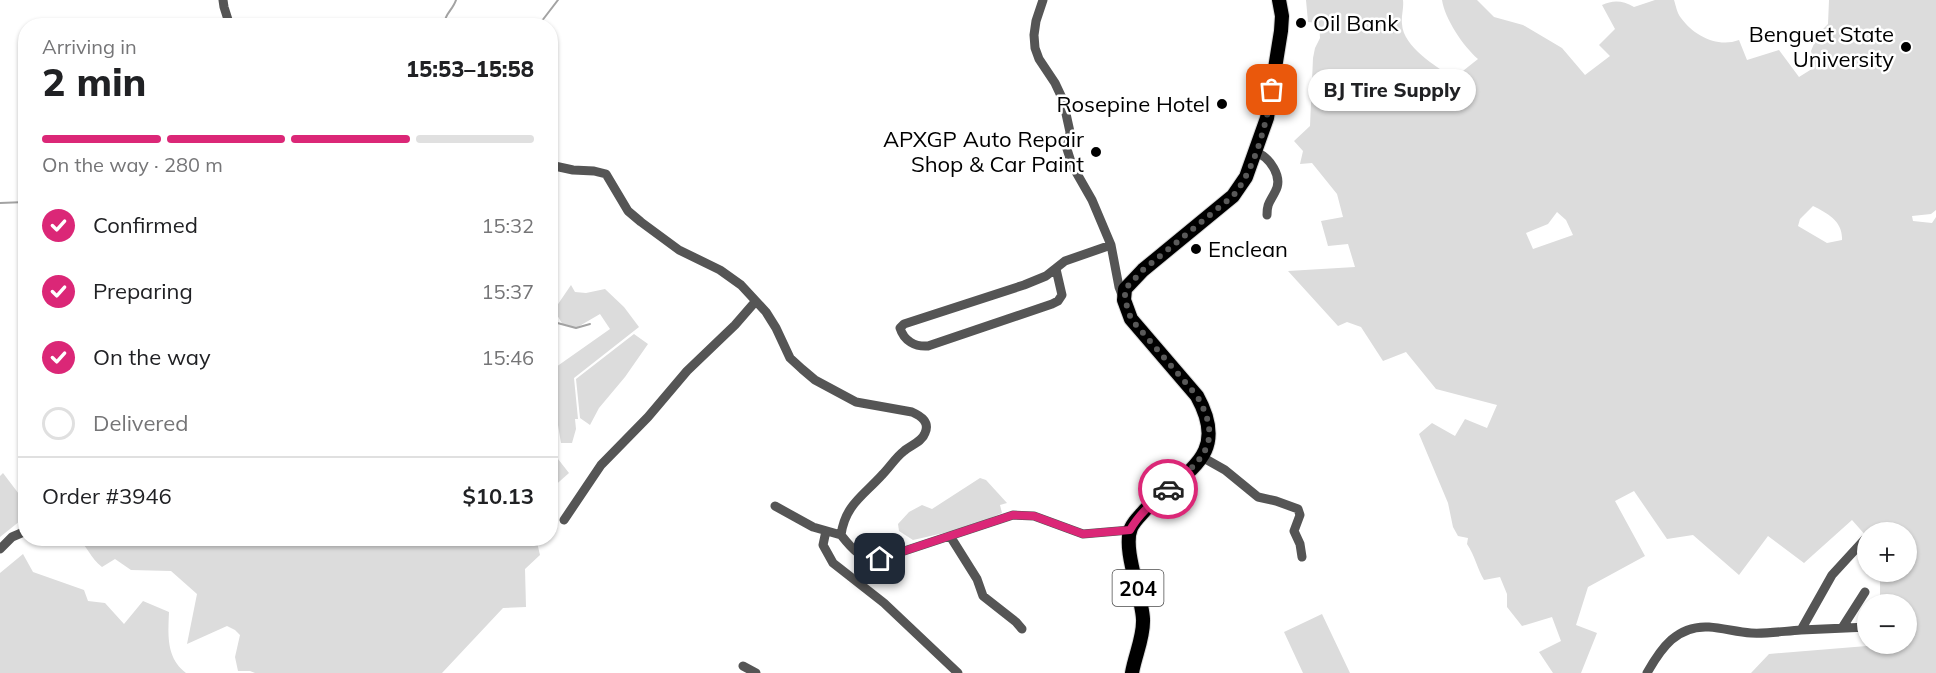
<!DOCTYPE html>
<html lang="en">
<head>
<meta charset="utf-8">
<style>
	:root { --surface:#fff; --page:#f2f2f2; --text:#202124; --muted:#757577; --line:#e0e0e0; --accent:#db2777 }
	body { margin:0; font-family:Mulish,sans-serif; background:var(--page); color:var(--text); height:100vh; display:flex; flex-direction:column; font-size:22px; white-space:nowrap }
	* { box-sizing:border-box; margin:0 }
	p { font-size:20px; color:var(--muted) }
	.icon { flex:none; width:33px; height:33px; fill:none; stroke:currentColor; stroke-width:2; stroke-linecap:round; stroke-linejoin:round }
	.map { position:relative; flex:1; overflow:hidden }
	.panel { position:absolute; left:18px; top:18px; width:540px; height:528px; display:flex; flex-direction:column; background:var(--surface); border-radius:24px; box-shadow:0 2px 4px #0004 }
	.panel>* { flex:none }
	.controls { position:absolute; left:1857px; top:522px; display:grid; gap:12px }
	.controls a { display:grid; place-items:center; width:60px; height:60px; border-radius:50%; background:var(--surface); box-shadow:0 2px 4px #0004; font-size:30px }
	.pin { position:absolute; display:grid; place-items:center; width:51px; height:51px; color:#fff; margin:-26px; border-radius:12px; box-shadow:0 3px 9px #0006 }
	.courier { position:absolute; display:grid; place-items:center; width:60px; height:60px; margin:-30px; border:4px solid #db2777; border-radius:50%; background:#fff; color:#222; box-shadow:0 2px 8px #0007 }
	.bubble { position:absolute; height:42px; border-radius:21px; background:var(--surface); box-shadow:0 2px 4px #0004; font-size:20px; font-weight:800; line-height:42px; text-align:center }
	.summary em { font-style:normal; font-weight:800 }
	.summary div { display:flex; flex-direction:column-reverse }
	.summary { display:flex; align-items:center; justify-content:space-between; height:102px; padding:0 24px }
	h1 { font-size:39px; font-weight:800; line-height:45px }
	.bar { display:grid; grid-template-columns:repeat(4,1fr); gap:9px 6px; align-content:center; height:72px; padding:0 24px }
	.bar i { height:8px; border-radius:4px; background:var(--line) }
	.bar .current { background:var(--accent) }
	.bar p { grid-column:span 4 }
	.line { display:flex; align-items:center; gap:15px; padding:0 24px; border-top:2px solid var(--line) }
	.line div { flex:1 }
	ol { padding:0 24px; list-style:none }
	li { display:flex; align-items:center; gap:18px; height:66px }
	li p { margin-inline-start:auto }
	li .icon { padding:6px; border-radius:50%; background:var(--accent); color:#fff; stroke-width:4 }
	li:last-child { color:var(--muted) }
	li i { width:33px; height:33px; border:3px solid var(--line); border-radius:50% }
	.map>svg:first-child { display:block }
	.green { fill:#dcdcdc; fill-rule:evenodd }
	.lines { fill:none; stroke-linecap:round; stroke-linejoin:round }
	.stream { stroke:#a3a3a3; stroke-width:2 }
	.highway-casing { stroke:#dbdbdb; stroke-width:16 }
	.minor { stroke:#555; stroke-width:9 }
	.highway { stroke:#000; stroke-width:14 }
	.done { stroke:#595959; stroke-width:6; stroke-dasharray:0 10.8 }
	.route { stroke:#db2777; stroke-width:8 }
	.poi-dot { fill:#000; stroke:#fff; stroke-width:2 }
	.labels { text-anchor:middle; dominant-baseline:central; stroke-width:5; stroke-linejoin:round; paint-order:stroke }
	.shield { fill:#fff; stroke:#4c4c4c; stroke-width:1.5 }
	.shield-label { font-size:21px; font-weight:bold; fill:#000 }
	.poi-label { font-size:22px; fill:#000; stroke:#fff; text-anchor:end }
</style>
</head>
<body>
<div class="map">
<svg width="1936" height="673" viewBox="0 0 1936 673">
	<rect width="100%" height="100%" fill="#fff"/>
	<path class="green" d="M1306 0H1403C1404 9 1401 16 1402 24 1403 47 1437 67 1454 78L1478 59C1463 46 1445 19 1442 0H1477L1494 17 1523 25 1562 48 1585 75 1610 56 1599 45 1615 29 1602 5C1613 0 1622 0 1634 7L1655 0H1674C1676 6 1677 13 1681 18 1694 36 1718 48 1739 40L1747 60 1779 50 1799 77 1815 67 1811 51 1818 34 1828 24 1829 0H1936V210L1931 214 1912 216 1913 221 1932 223 1936 217V673H1751L1769 654 1879 645V644H1906V604H1880V572H1906V532H1868L1867 537 1852 520 1804 563 1768 536 1739 575 1693 535 1667 539 1634 491 1615 501 1645 556 1588 587 1576 625 1597 633 1581 673H1553L1539 652 1561 641 1552 617 1522 626 1507 607V594L1500 577 1484 580C1477 568 1475 556 1467 544L1468 538 1458 536 1453 527 1448 503 1419 434 1432 423 1455 436 1465 419 1487 428 1497 405 1436 389 1406 352 1383 361 1361 327 1347 322 1338 326 1288 271 1355 267 1348 244 1328 246 1321 221 1343 217 1337 194 1312 163 1300 164 1303 151 1294 141 1310 126 1313 58 1315 48 1320 38 1319 23 1308 22ZM1813 206C1827 213 1843 221 1842 240L1827 243 1798 226 1800 219ZM1557 212 1566 220 1573 235 1533 249 1526 233 1548 224Z
		M571 285 575 292 586 293 605 289 624 307 639 327 574 378 578 419H575L576 429 572 443H561L554 401 556 367 610 329 600 314 576 328 563 325 554 310Z
		M634 334 648 344 625 377 599 408 590 425 580 418 576 379Z
		M550 455 558 459 569 473 551 489Z
		M3 473 25 502V517L0 537V476Z
		M980 478 986 480 1007 503 1000 505 1002 513 970 527 913 540 899 531 898 524 909 512 922 505 932 509Z
		M536 538 540 555 525 569 526 607 503 608 442 673H255L250 671H238L235 657 240 635 235 630 227 626 187 644 197 594 171 571 131 570 115 559 102 567C90 558 89 548 78 539Z
		M23 554 33 572 84 590 88 601 105 603 124 624 143 601 169 612C168 635 166 658 186 673H0V573Z
		M1322 614 1350 673H1303L1284 632Z"/>
	<g class="lines">
		<path class="stream" d="M445 26C443 15 453 10 456 0
			M538 26 558 0
			M0 203 26 202
			M550 321 576 328 590 324"/>
		<defs>
			<path id="highway" d="M1132 673C1135 655 1144 637 1143 619 1142 595 1122 549 1131 528 1134 521 1140 516 1145 510 1181 472 1232 459 1197 396L1131 319 1124 300 1125 289 1143 270 1233 196 1246 177 1267 118 1281 31 1282 16 1279 0"/>
		</defs>
		<use href="#highway" class="highway-casing"/>
		<path class="minor" d="M223 0 224 7 230 26
			M1043 0 1036 21 1034 35 1035 48 1039 59 1055 83 1063 100 1070 132 1067 149 1072 165 1092 200 1111 245 1119 287 1123 297
			M1255 152C1269 156 1284 177 1275 192 1270 202 1267 203 1267 215
			M550 165 573 170 594 171 606 174 628 211 641 222 679 250 720 270 741 285 766 312 776 328 790 358 802 369 815 380 856 402 912 412C921 416 930 422 925 433 922 442 911 445 904 451 895 458 890 467 882 475 863 496 845 505 841 535 852 549 861 560 880 559L1013 515 1034 516 1083 534 1130 530
			M1056 269 1062 295 1058 301 1052 304 928 346C915 347 904 341 900 328L904 324 1024 285 1046 276 1065 261 1111 245
			M1202 457 1225 470 1258 497 1276 501 1298 509 1300 515 1294 531 1300 544 1302 557
			M775 506 813 527 841 535
			M564 520 601 465 648 417 687 371 735 325 755 302
			M826 531 823 545 833 563 884 603 958 673
			M950 536 977 579 983 596 1016 622 1022 629
			M0 549 12 537 26 531
			M1842 628 1865 592
			M1801 630 1868 627
			M743 666 756 673
			M1647 673C1661 648 1677 625 1709 627 1723 628 1737 632 1751 633 1767 634 1785 631 1801 630L1832 575 1865 539"/>
		<use href="#highway" class="highway"/>
	</g>
	<g class="lines">
		<path class="done" d="M1168 489C1203 459 1224 443 1197 396L1131 319 1125 300V289L1143 270 1233 196C1255 169 1266 125 1272 90"/>
		<path class="route" d="M880 559 1013 515 1034 516 1083 534 1130 530C1139 514 1153 502 1168 489"/>
	</g>
	<g class="poi-dot">
		<circle cx="1301" cy="23" r="6"/>
		<circle cx="1906" cy="47" r="6"/>
		<circle cx="1222" cy="104" r="6"/>
		<circle cx="1096" cy="152" r="6"/>
		<circle cx="1196" cy="249" r="6"/>
	</g>
	<g class="labels">
		<rect class="shield" x="1112.5" y="570" width="51" height="36" rx="4.5"/>
		<g class="shield-label">
			<text x="1138" y="588">204</text>
		</g>
		<g class="poi-label">
			<text x="1313" y="23" text-anchor="start">Oil Bank</text>
			<text x="1894" y="34">Benguet State<tspan x="1894" dy="25">University</tspan></text>
			<text x="1210" y="104">Rosepine Hotel</text>
			<text x="1084" y="139">APXGP Auto Repair<tspan x="1084" dy="25">Shop &amp; Car Paint</tspan></text>
			<text x="1208" y="249" text-anchor="start">Enclean</text>
		</g>
	</g>
</svg>
<div class="controls">
<a>+</a>
<a>−</a>
</div>
<div class="pin" style="left:1272px;top:90px;background:#ea580c"><svg class="icon" aria-label="bag" viewBox="0 0 24 24"><path d="M5 8h14l-1 12H6zM9 8a3 3 0 0 1 6 0"/></svg></div>
<div class="pin" style="left:880px;top:559px;background:#1f2937"><svg class="icon" aria-label="home" viewBox="0 0 24 24"><path d="M3 11l9-7 9 7M6 9v11h12V9"/></svg></div>
<div class="courier" style="left:1168px;top:489px"><svg class="icon" aria-label="car" viewBox="0 0 24 24"><path d="M5 17H2v-5l4-1 3-4h7l3 4 3 1v5h-3M9 17h6M6 11h13"/><circle cx="7" cy="17" r="2"/><circle cx="17" cy="17" r="2"/></svg></div>
<div class="bubble" style="left:1308px;top:69px;width:168px">BJ Tire Supply</div>
<section class="panel">
<div class="summary"><div><h1>2 min</h1><p>Arriving in</p></div><em>15:53–15:58</em></div>
<div class="bar"><i class="current"></i><i class="current"></i><i class="current"></i><i></i><p>On the way · 280 m</p></div>
<ol>
<li><svg class="icon" aria-label="check" viewBox="0 0 24 24"><path d="M5 12l5 5 9-10"/></svg>Confirmed<p>15:32</p></li>
<li><svg class="icon" aria-label="check" viewBox="0 0 24 24"><path d="M5 12l5 5 9-10"/></svg>Preparing<p>15:37</p></li>
<li><svg class="icon" aria-label="check" viewBox="0 0 24 24"><path d="M5 12l5 5 9-10"/></svg>On the way<p>15:46</p></li>
<li><i></i>Delivered</li>
</ol>
<div class="line" style="height:78px"><div>Order #3946</div><b>$10.13</b></div>
</section>
</div>
</body>
</html>
